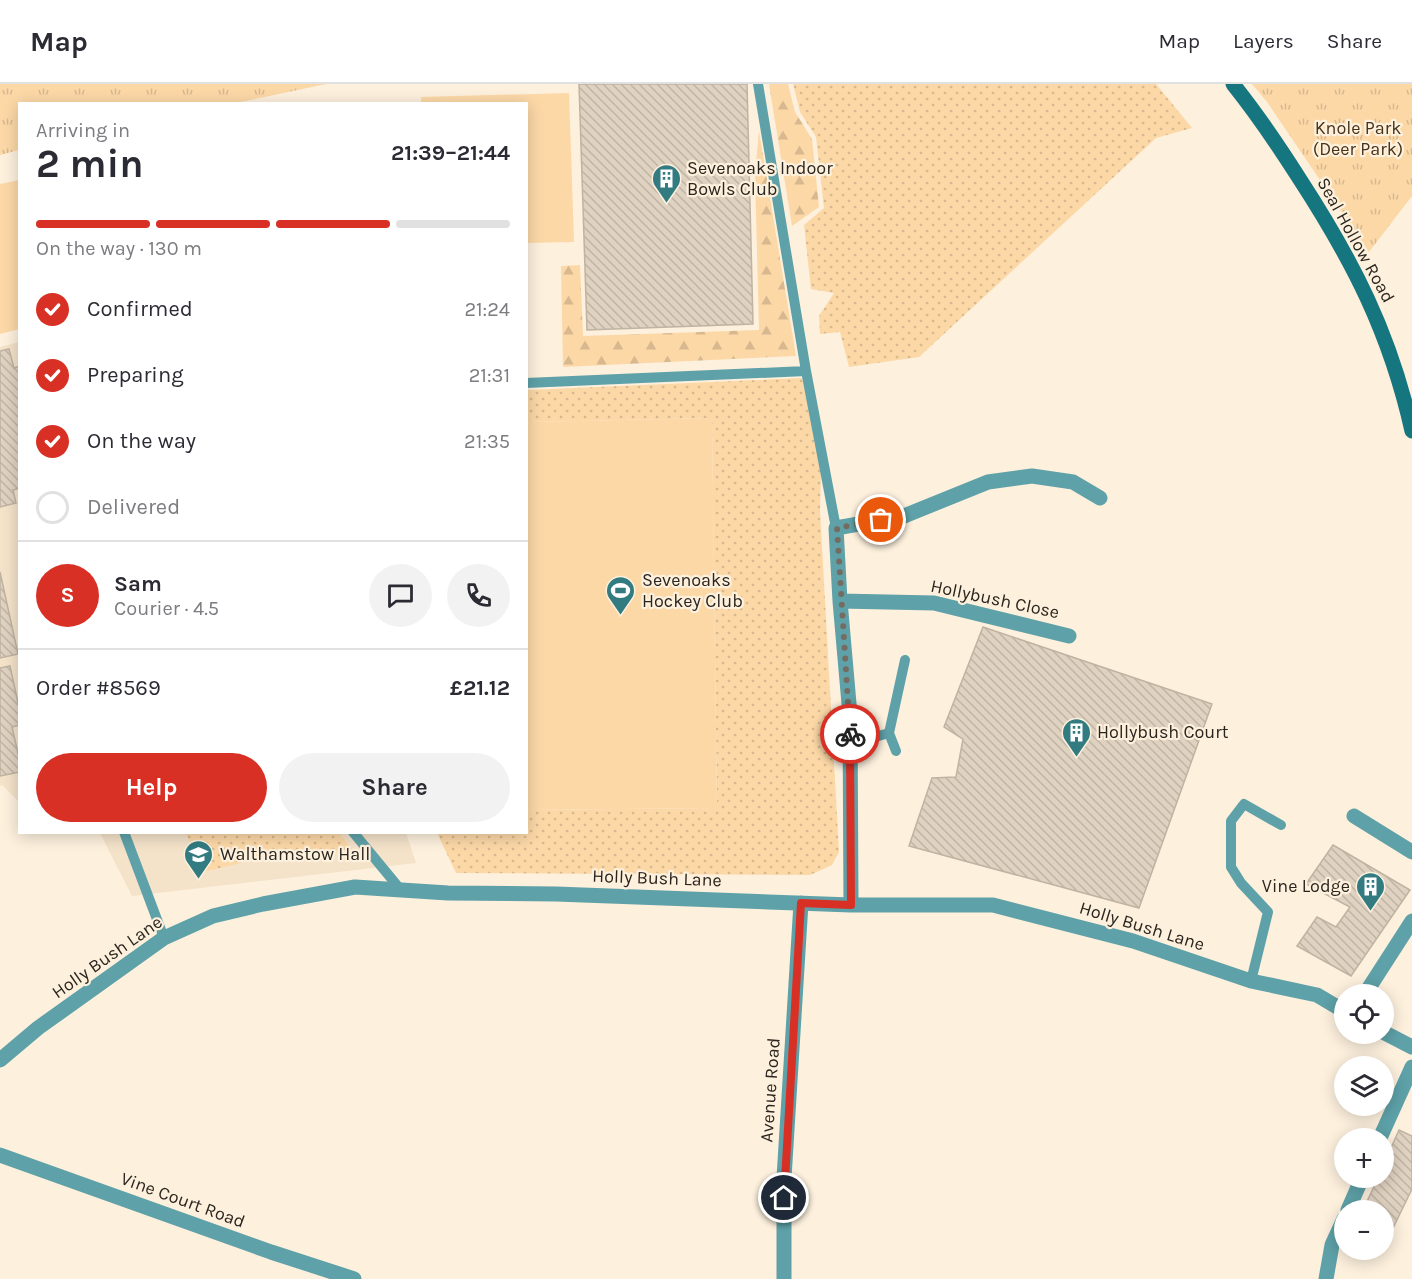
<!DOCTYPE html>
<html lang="en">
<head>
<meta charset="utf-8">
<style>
	:root { --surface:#fff; --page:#f2f2f3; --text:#2b2b33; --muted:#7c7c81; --line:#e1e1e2; --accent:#d93025 }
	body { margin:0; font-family:Karla,sans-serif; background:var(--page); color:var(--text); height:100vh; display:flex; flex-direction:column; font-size:22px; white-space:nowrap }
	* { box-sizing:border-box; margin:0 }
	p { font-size:20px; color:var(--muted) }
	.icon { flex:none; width:33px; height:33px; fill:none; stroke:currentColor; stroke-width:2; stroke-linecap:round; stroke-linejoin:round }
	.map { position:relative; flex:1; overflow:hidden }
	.panel { position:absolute; left:18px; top:18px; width:510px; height:732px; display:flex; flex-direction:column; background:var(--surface); border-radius:0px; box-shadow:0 3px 15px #0003 }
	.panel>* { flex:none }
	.controls { position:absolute; left:1334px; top:900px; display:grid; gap:12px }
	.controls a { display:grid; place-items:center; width:60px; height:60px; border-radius:50%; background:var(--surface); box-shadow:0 3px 15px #0003; font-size:30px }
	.pin { position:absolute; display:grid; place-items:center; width:51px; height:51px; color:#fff; margin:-26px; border:3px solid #fff; border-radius:50%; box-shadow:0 2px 6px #0007 }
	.courier { position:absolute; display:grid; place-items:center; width:60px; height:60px; margin:-30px; border:4px solid #d93025; border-radius:50%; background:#fff; color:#222; box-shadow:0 2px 8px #0007 }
	.summary em { font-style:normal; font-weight:700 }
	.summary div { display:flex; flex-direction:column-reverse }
	.summary { display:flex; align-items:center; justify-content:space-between; height:102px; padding:0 18px }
	h1 { font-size:39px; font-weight:700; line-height:45px }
	.bar { display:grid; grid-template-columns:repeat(4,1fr); gap:9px 6px; align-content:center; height:72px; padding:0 18px }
	.bar i { height:8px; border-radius:4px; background:var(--line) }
	.bar .active { background:var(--accent) }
	.bar p { grid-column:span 4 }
	.line { display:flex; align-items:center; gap:15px; padding:0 18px; border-top:2px solid var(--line) }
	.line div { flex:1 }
	.round { display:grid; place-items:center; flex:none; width:63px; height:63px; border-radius:32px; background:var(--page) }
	ol { padding:0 18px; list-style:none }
	li { display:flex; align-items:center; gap:18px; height:66px }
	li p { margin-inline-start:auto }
	li .icon { padding:6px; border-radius:50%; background:var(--accent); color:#fff; stroke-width:4 }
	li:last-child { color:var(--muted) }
	li i { width:33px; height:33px; border:3px solid var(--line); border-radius:50% }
	.button { display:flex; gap:12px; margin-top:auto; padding:12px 18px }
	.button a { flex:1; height:69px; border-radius:36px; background:var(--accent); color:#fff; font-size:24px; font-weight:700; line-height:69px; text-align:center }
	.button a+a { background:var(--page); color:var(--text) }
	header { display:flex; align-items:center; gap:36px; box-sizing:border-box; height:84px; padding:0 30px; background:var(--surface); border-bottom:2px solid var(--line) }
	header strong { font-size:28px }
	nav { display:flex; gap:33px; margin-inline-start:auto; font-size:21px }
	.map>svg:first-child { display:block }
	.built { fill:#f4e2c9 }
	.grass { fill:url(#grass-dots) }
	.forest { fill:url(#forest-firs) }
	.park { fill:url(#park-tufts) }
	.pitch { fill:#fcd8a7 }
	.building { fill:url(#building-back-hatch); stroke:#bfb3a1; stroke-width:1.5 }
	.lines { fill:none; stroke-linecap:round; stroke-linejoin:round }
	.service { stroke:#5ea1a8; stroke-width:10 }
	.minor { stroke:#5ea1a8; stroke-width:15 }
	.secondary { stroke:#16767f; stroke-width:15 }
	.done { stroke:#746c61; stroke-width:6; stroke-dasharray:0 10.8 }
	.route { stroke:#d93025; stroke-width:8 }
	.labels { text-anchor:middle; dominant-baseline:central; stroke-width:4.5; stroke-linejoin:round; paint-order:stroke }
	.park-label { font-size:18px; fill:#463318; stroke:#fdf0dd }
	.poi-label { font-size:18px; fill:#2a251e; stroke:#fdf0dd; text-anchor:start }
	.street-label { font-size:18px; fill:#2a251e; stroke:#fdf0dd }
</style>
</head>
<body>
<header>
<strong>Map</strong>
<nav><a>Map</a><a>Layers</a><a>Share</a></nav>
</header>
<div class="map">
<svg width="1412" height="1195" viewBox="0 0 1412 1195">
	<defs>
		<pattern id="grass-dots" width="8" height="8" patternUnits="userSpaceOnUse" patternTransform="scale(1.5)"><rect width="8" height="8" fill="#fcd8a7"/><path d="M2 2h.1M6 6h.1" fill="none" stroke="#d8b98f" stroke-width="1.8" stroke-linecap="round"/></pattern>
		<pattern id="forest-firs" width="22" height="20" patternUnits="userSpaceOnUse" patternTransform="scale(1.5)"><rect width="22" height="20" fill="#fcd8a7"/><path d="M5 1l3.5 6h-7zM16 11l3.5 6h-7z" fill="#d8b98f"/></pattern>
		<pattern id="park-tufts" width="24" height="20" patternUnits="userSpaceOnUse" patternTransform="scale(1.5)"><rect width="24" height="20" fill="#fcd8a7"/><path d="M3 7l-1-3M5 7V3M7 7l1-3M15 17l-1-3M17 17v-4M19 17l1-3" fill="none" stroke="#d8b98f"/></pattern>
		<pattern id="building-back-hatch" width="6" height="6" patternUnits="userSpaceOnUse" patternTransform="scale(1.5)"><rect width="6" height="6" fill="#e0d2c0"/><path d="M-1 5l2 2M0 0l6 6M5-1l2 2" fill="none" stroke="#c0b4a5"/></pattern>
	</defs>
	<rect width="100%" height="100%" fill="#fdf0dd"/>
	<path class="built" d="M19 258V718L2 701 0 702V263Z
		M100 749H406L416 779 132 812Z"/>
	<path class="grass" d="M793 0H1156L1192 44 1156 54 919 273 849 283 840 248 820 250 819 232 834 209 811 205 804 141 824 124 816 53 800 28Z
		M802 294 821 384 820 427 839 768 832 781 810 791 456 789 437 749 526 748 527 726 717 724 712 334 527 338V306Z
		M186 749H339L352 765 257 775 203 788Z"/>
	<path class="forest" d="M769 0H788L795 28 812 55 819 123 792 142Z
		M759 47 796 272 563 283 561 182 580 181 583 252 759 246 755 89Z"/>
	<path class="park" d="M0 0H326L236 19 20 20 19 66 0 71Z
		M1252 0H1412V112L1369 168 1267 18Z"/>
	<path class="pitch" d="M569 9 574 158 527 159 526 20 421 19V13Z
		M19 96V245L0 250V100Z
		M712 334 717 724 527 726V338Z"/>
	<path class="building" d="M579 0H747L753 240 587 246Z
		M9 265 14 284 20 282V404L13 406 16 419 0 423V267Z
		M0 488 18 570 0 574Z
		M983 543 1212 620 1139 824 909 762 932 694 956 693 963 655 944 643Z
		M10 582 20 628V641L12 643 20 678V688L0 692V584Z
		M1333 761 1410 806 1351 892 1297 862 1317 833 1336 843 1350 823 1306 800Z
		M1399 1046 1412 1052V1105L1392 1146 1383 1142V1126H1363L1378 1094H1383V1082Z"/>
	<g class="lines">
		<path class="service" d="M758 0 806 287 836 444
			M526 299 806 287
			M889 649 896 667
			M850 660 889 649 905 576
			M124 748 164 854
			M353 748 400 805
			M1251 897 1268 828 1241 799 1231 783V737L1244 720 1281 741"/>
		<path class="minor" d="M840 517 934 519 1069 552
			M1354 732 1412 768
			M851 821 850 631 840 517 836 444 904 432 988 398 1032 392 1073 398 1100 414
			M1365 910 1412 837
			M1383 948 1412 963
			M0 976 38 944 164 854 213 832 263 820 355 803 448 809 556 810 851 821H993L1133 857 1251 897 1317 911 1344 927
			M1380 1054 1412 983
			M0 1071 271 1168 354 1195
			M1348 1126 1362 1094
			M784 1195V1094L801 819
			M1326 1195 1332 1161 1344 1135"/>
		<path class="secondary" d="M1233 0C1257 30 1278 61 1299 94 1353 177 1390 249 1412 347"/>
	</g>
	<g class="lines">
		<path class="done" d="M850 650 837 444 881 436"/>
		<path class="route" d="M784 1114 801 819 851 821 850 650"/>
	</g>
	<defs>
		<symbol id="building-pin" viewBox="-11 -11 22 30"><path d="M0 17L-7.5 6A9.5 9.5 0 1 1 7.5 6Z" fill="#327b81" stroke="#fdf0dd"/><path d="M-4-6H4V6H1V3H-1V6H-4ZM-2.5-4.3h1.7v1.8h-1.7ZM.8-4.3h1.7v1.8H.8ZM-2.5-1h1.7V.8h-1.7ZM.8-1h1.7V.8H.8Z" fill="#fff"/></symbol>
		<symbol id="stadium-pin" viewBox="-11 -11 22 30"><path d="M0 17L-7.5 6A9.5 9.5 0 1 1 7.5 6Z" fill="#327b81" stroke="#fdf0dd"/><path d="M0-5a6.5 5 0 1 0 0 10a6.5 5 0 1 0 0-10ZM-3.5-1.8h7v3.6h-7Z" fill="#fff"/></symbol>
		<symbol id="school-pin" viewBox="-11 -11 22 30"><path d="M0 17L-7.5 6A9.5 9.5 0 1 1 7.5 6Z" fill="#327b81" stroke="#fdf0dd"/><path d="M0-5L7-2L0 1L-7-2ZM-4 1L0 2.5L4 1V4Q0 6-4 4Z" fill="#fff"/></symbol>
	</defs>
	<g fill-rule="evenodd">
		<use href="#building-pin" x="650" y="78" width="33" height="45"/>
		<use href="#stadium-pin" x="604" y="490" width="33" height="45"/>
		<use href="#building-pin" x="1060" y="632" width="33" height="45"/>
		<use href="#school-pin" x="182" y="754" width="33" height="45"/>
		<use href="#building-pin" x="1354" y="786" width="33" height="45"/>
	</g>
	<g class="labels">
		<g class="park-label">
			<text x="1358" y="44">Knole Park<tspan x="1358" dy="21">(Deer Park)</tspan></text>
		</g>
		<g class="poi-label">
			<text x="687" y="84">Sevenoaks Indoor<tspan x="687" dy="21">Bowls Club</tspan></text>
			<text x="642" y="496">Sevenoaks<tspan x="642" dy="21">Hockey Club</tspan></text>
			<text x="1097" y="648">Hollybush Court</text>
			<text x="220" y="770">Walthamstow Hall</text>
			<text x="1350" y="802" text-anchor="end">Vine Lodge</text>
		</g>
		<g class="street-label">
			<text transform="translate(1356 156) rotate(61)">Seal Hollow Road</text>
			<text transform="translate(995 515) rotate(12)">Hollybush Close</text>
			<text transform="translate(657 794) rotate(2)">Holly Bush Lane</text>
			<text transform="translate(1142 842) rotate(17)">Holly Bush Lane</text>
			<text transform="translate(107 873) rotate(-35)">Holly Bush Lane</text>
			<text transform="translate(770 1006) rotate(-86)">Avenue Road</text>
			<text transform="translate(183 1116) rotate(20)">Vine Court Road</text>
		</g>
	</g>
</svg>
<div class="controls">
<a><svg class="icon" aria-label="locate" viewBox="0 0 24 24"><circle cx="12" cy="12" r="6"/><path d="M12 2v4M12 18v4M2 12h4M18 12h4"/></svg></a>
<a><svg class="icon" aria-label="layers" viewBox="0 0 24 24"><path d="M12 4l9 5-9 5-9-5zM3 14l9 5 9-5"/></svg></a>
<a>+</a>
<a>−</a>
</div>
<div class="pin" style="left:881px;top:436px;background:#ea580c"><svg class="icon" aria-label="bag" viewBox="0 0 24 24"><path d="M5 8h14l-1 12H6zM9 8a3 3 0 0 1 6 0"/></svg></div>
<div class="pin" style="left:784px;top:1114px;background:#1f2937"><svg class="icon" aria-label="home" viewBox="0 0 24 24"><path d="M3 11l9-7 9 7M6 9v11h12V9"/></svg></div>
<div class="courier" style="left:850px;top:650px"><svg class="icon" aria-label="bike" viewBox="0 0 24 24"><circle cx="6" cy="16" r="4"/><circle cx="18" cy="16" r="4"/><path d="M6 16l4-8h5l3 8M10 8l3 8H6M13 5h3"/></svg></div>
<section class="panel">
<div class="summary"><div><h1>2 min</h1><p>Arriving in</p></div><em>21:39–21:44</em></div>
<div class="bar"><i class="active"></i><i class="active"></i><i class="active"></i><i></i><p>On the way · 130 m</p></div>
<ol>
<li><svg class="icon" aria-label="check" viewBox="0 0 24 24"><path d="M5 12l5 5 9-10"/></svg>Confirmed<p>21:24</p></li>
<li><svg class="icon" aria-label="check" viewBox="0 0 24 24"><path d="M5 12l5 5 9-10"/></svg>Preparing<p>21:31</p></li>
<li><svg class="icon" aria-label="check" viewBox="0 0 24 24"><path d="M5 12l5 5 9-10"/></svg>On the way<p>21:35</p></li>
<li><i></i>Delivered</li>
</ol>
<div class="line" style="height:108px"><b class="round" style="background:var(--accent);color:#fff">S</b><div><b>Sam</b><p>Courier · 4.5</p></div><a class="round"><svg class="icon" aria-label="chat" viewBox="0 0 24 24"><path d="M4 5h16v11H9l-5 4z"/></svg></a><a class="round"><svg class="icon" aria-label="phone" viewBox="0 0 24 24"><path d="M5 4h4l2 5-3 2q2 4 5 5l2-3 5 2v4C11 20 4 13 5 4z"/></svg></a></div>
<div class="line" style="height:78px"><div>Order #8569</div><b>£21.12</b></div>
<div class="button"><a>Help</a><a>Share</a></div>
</section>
</div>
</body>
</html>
